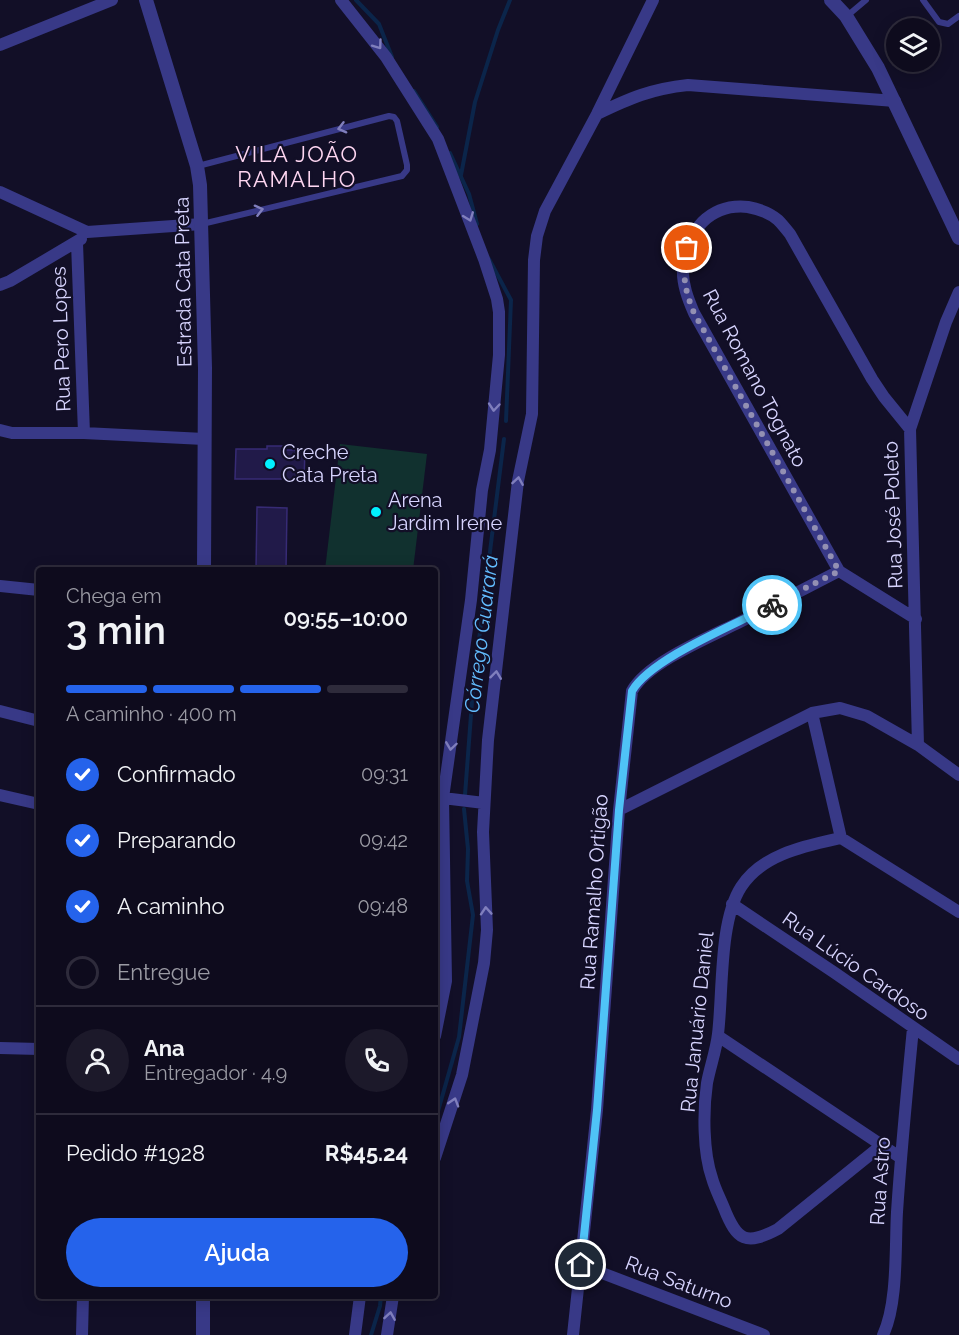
<!DOCTYPE html>
<html lang="pt">
<head>
<meta charset="utf-8">
<style>
	:root { --surface:#0e0b1d; --page:#1c192a; --text:#f1f3f6; --muted:#9b9ba4; --line:#2e2b3b; --accent:#2563eb }
	body { margin:0; font-family:Raleway,sans-serif; background:var(--page); color:var(--text); height:100vh; display:flex; flex-direction:column; font-size:22px; white-space:nowrap }
	* { box-sizing:border-box; margin:0 }
	p { font-size:20px; color:var(--muted) }
	.icon { flex:none; width:33px; height:33px; fill:none; stroke:currentColor; stroke-width:2; stroke-linecap:round; stroke-linejoin:round }
	.map { position:relative; flex:1; overflow:hidden }
	.side { position:absolute; left:36px; top:567px; width:402px; height:732px; display:flex; flex-direction:column; background:var(--surface); border-radius:6px; box-shadow:0 3px 15px #0003,0 0 0 2px var(--line) }
	.side>* { flex:none }
	.fabs { position:absolute; left:886px; top:18px; display:grid; gap:12px }
	.fabs a { display:grid; place-items:center; width:54px; height:54px; border-radius:50%; background:var(--surface); box-shadow:0 3px 15px #0003,0 0 0 2px var(--line); font-size:30px }
	.pin { position:absolute; display:grid; place-items:center; width:51px; height:51px; color:#fff; margin:-26px; border:3px solid #fff; border-radius:50%; box-shadow:0 2px 6px #0007 }
	.courier { position:absolute; display:grid; place-items:center; width:60px; height:60px; margin:-30px; border:4px solid #4fc3f7; border-radius:50%; background:#fff; color:#222; box-shadow:0 2px 8px #0007 }
	.headline em { font-style:normal; font-weight:600 }
	.headline div { display:flex; flex-direction:column-reverse }
	.headline { display:flex; align-items:center; justify-content:space-between; height:102px; padding:0 30px }
	h1 { font-size:39px; font-weight:600; line-height:45px }
	.bar { display:grid; grid-template-columns:repeat(4,1fr); gap:9px 6px; align-content:center; height:72px; padding:0 30px }
	.bar i { height:8px; border-radius:4px; background:var(--line) }
	.bar .selected { background:var(--accent) }
	.bar p { grid-column:span 4 }
	.line { display:flex; align-items:center; gap:15px; padding:0 30px; border-top:2px solid var(--line) }
	.line div { flex:1 }
	.round { display:grid; place-items:center; flex:none; width:63px; height:63px; border-radius:32px; background:var(--page) }
	ol { padding:0 30px; list-style:none }
	li { display:flex; align-items:center; gap:18px; height:66px }
	li p { margin-inline-start:auto }
	li .icon { padding:6px; border-radius:50%; background:var(--accent); color:#fff; stroke-width:4 }
	li:last-child { color:var(--muted) }
	li i { width:33px; height:33px; border:3px solid var(--line); border-radius:50% }
	.button { display:flex; gap:12px; margin-top:auto; padding:12px 30px }
	.button a { flex:1; height:69px; border-radius:36px; background:var(--accent); color:#fff; font-size:24px; font-weight:600; line-height:69px; text-align:center }
	.map>svg:first-child { display:block }
	.green { fill:#11312f }
	.lines { fill:none; stroke-linecap:round; stroke-linejoin:round }
	.stream { stroke:#0b254a; stroke-width:4 }
	.building { fill:#211a49; stroke:#372b75; stroke-width:1.5 }
	.service { stroke:#383987; stroke-width:6 }
	.minor { stroke:#383987; stroke-width:12 }
	.tertiary { stroke:#383987; stroke-width:14 }
	.oneway { stroke:#807fbd }
	.done { stroke:#9390b3; stroke-width:6; stroke-dasharray:0 10.8 }
	.route { stroke:#4fc3f7; stroke-width:8 }
	.poi-dot { fill:#01f0ff; stroke:#120f27; stroke-width:2 }
	.labels { text-anchor:middle; dominant-baseline:central; stroke-width:4.5; stroke-linejoin:round; paint-order:stroke }
	.street-label { font-size:20px; fill:#d8d5ff; stroke:#120f27 }
	.poi-label { font-size:20px; fill:#d8d5ff; stroke:#120f27; text-anchor:start }
	.water-label { font-size:21px; font-style:italic; fill:#63bdff; stroke:#120f27 }
	.quarter-label { font-size:22px; letter-spacing:1.5px; fill:#ffd7f2; stroke:#120f27 }
</style>
</head>
<body>
<div class="map">
<svg width="959" height="1335" viewBox="0 0 959 1335">
	<rect width="100%" height="100%" fill="#120f27"/>
	<path class="green" d="M340 444 427 454 413 570H325Z"/>
	<g class="lines">
		<path class="stream" d="M356 0 379 24 392 57
			M414 91 437 127
			M450 153 469 194 477 224
			M461 175 475 102 498 30 510 0
			M489 259 511 300 506 421
			M465 795 473 688 504 439
			M435 1122 459 1037 473 915 467 881 468 849 464 809
			M371 1335 380 1306 381 1296"/>
	</g>
	<path class="building" d="M267 446H285V450H305L304 479H235L236 449H267Z
		M257 507 287 508 286 570H256Z"/>
	<g class="lines">
		<path class="service" d="M923 0 939 22 948 24 959 16
			M847 16 866 0
			M198 166 389 116 394 117 397 121 407 165V170L402 176 202 224"/>
		<path class="minor" d="M341 0 386 57 438 139 484 259 497 299 499 312V355L490 450 482 490 471 600 443 798 446 981 435 1036
			M0 45 112 0
			M597 114C630 98 651 89 688 85L895 101
			M0 192 87 232 202 224
			M77 243 84 433
			M0 285 10 281 81 239
			M910 429 884 397 872 379 790 234C786 229 782 224 778 220 770 213 759 209 748 207 711 203 685 231 683 268 682 284 688 299 694 313L839 571 916 619
			M0 430 12 433H84L204 439
			M0 586 39 590
			M0 711 39 721
			M812 713 841 838
			M918 745 910 429 946 322 959 292
			M0 795 39 804
			M443 798 484 803
			M619 810 812 713 840 708 867 716 918 745 959 775
			M732 904 835 973 959 1059
			M718 1036 901 1158
			M0 1048 39 1049
			M882 1145 778 1229C746 1246 737 1241 724 1208 720 1198 715 1189 712 1178 703 1152 703 1111 707 1083 710 1067 716 1051 718 1034 723 993 719 921 741 887 762 854 805 846 841 838L959 912
			M435 1158 462 1075 484 963 487 930 483 832 488 740 518 481 532 414 534 260 537 236 545 211 597 114 653 0
			M581 1265 764 1335
			M82 1335 83 1296
			M355 1335 360 1296
			M387 1335 393 1296
			M573 1335 597 1110 619 810 632 691C648 662 710 637 740 622 773 605 806 588 839 571
			M883 1335C898 1304 895 1247 897 1212 901 1151 907 1090 913 1028"/>
		<path class="tertiary" d="M146 0 197 166 200 185 205 368 204 570
			M831 0 846 16 878 68 959 238
			M203 1296V1335"/>
	</g>
	<defs><path id="oneway-chevron" d="M-2-3.5L2.5 0L-2 3.5" fill="none" stroke-width="1.6" stroke-linecap="round" stroke-linejoin="round" transform="scale(1.5)"/></defs>
	<g class="oneway">
		<use href="#oneway-chevron" transform="translate(378 45) rotate(54)"/>
		<use href="#oneway-chevron" transform="translate(342 128) rotate(165)"/>
		<use href="#oneway-chevron" transform="translate(259 210) rotate(-14)"/>
		<use href="#oneway-chevron" transform="translate(469 217) rotate(69)"/>
		<use href="#oneway-chevron" transform="translate(494 407) rotate(95)"/>
		<use href="#oneway-chevron" transform="translate(518 481) rotate(-81)"/>
		<use href="#oneway-chevron" transform="translate(496 675) rotate(-83)"/>
		<use href="#oneway-chevron" transform="translate(451 746) rotate(98)"/>
		<use href="#oneway-chevron" transform="translate(486 911) rotate(-94)"/>
		<use href="#oneway-chevron" transform="translate(454 1102) rotate(-73)"/>
		<use href="#oneway-chevron" transform="translate(390 1316) rotate(-81)"/>
	</g>
	<g class="lines">
		<path class="done" d="M687 248C682 274 684 288 694 313L839 571 772 605"/>
		<path class="route" d="M581 1265 597 1110 619 810 632 691C651 658 737 624 772 605"/>
	</g>
	<g class="poi-dot">
		<circle cx="270" cy="464" r="6"/>
		<circle cx="376" cy="512" r="6"/>
	</g>
	<g class="labels">
		<g class="street-label">
			<text transform="translate(183 282) rotate(-91)">Estrada Cata Preta</text>
			<text transform="translate(61 339) rotate(-92)">Rua Pero Lopes</text>
			<text transform="translate(755 378) rotate(62)">Rua Romano Tognato</text>
			<text transform="translate(893 515) rotate(-92)">Rua José Poleto</text>
			<text transform="translate(594 892) rotate(-86)">Rua Ramalho Ortigão</text>
			<text transform="translate(856 966) rotate(35)">Rua Lúcio Cardoso</text>
			<text transform="translate(697 1022) rotate(-84)">Rua Januário Daniel</text>
			<text transform="translate(880 1181) rotate(-86)">Rua Astro</text>
			<text transform="translate(679 1282) rotate(21)">Rua Saturno</text>
		</g>
		<g class="poi-label">
			<text x="282" y="452">Creche<tspan x="282" dy="23">Cata Preta</tspan></text>
			<text x="388" y="500">Arena<tspan x="388" dy="23">Jardim Irene</tspan></text>
		</g>
		<g class="water-label">
			<text transform="translate(481 634) rotate(-83)">Córrego Guarará</text>
		</g>
		<g class="quarter-label">
			<text x="297" y="154">VILA JOÃO<tspan x="297" dy="25">RAMALHO</tspan></text>
		</g>
	</g>
</svg>
<div class="fabs">
<a><svg class="icon" aria-label="layers" viewBox="0 0 24 24"><path d="M12 4l9 5-9 5-9-5zM3 14l9 5 9-5"/></svg></a>
</div>
<div class="pin" style="left:687px;top:248px;background:#ea580c"><svg class="icon" aria-label="bag" viewBox="0 0 24 24"><path d="M5 8h14l-1 12H6zM9 8a3 3 0 0 1 6 0"/></svg></div>
<div class="pin" style="left:581px;top:1265px;background:#1f2937"><svg class="icon" aria-label="home" viewBox="0 0 24 24"><path d="M3 11l9-7 9 7M6 9v11h12V9"/></svg></div>
<div class="courier" style="left:772px;top:605px"><svg class="icon" aria-label="bike" viewBox="0 0 24 24"><circle cx="6" cy="16" r="4"/><circle cx="18" cy="16" r="4"/><path d="M6 16l4-8h5l3 8M10 8l3 8H6M13 5h3"/></svg></div>
<section class="side">
<div class="headline"><div><h1>3 min</h1><p>Chega em</p></div><em>09:55–10:00</em></div>
<div class="bar"><i class="selected"></i><i class="selected"></i><i class="selected"></i><i></i><p>A caminho · 400 m</p></div>
<ol>
<li><svg class="icon" aria-label="check" viewBox="0 0 24 24"><path d="M5 12l5 5 9-10"/></svg>Confirmado<p>09:31</p></li>
<li><svg class="icon" aria-label="check" viewBox="0 0 24 24"><path d="M5 12l5 5 9-10"/></svg>Preparando<p>09:42</p></li>
<li><svg class="icon" aria-label="check" viewBox="0 0 24 24"><path d="M5 12l5 5 9-10"/></svg>A caminho<p>09:48</p></li>
<li><i></i>Entregue</li>
</ol>
<div class="line" style="height:108px"><a class="round"><svg class="icon" aria-label="person" viewBox="0 0 24 24"><circle cx="12" cy="8" r="4"/><path d="M4 21q1-7 8-7t8 7"/></svg></a><div><b>Ana</b><p>Entregador · 4.9</p></div><a class="round"><svg class="icon" aria-label="phone" viewBox="0 0 24 24"><path d="M5 4h4l2 5-3 2q2 4 5 5l2-3 5 2v4C11 20 4 13 5 4z"/></svg></a></div>
<div class="line" style="height:78px"><div>Pedido #1928</div><b>R$45.24</b></div>
<div class="button"><a>Ajuda</a></div>
</section>
</div>
</body>
</html>
